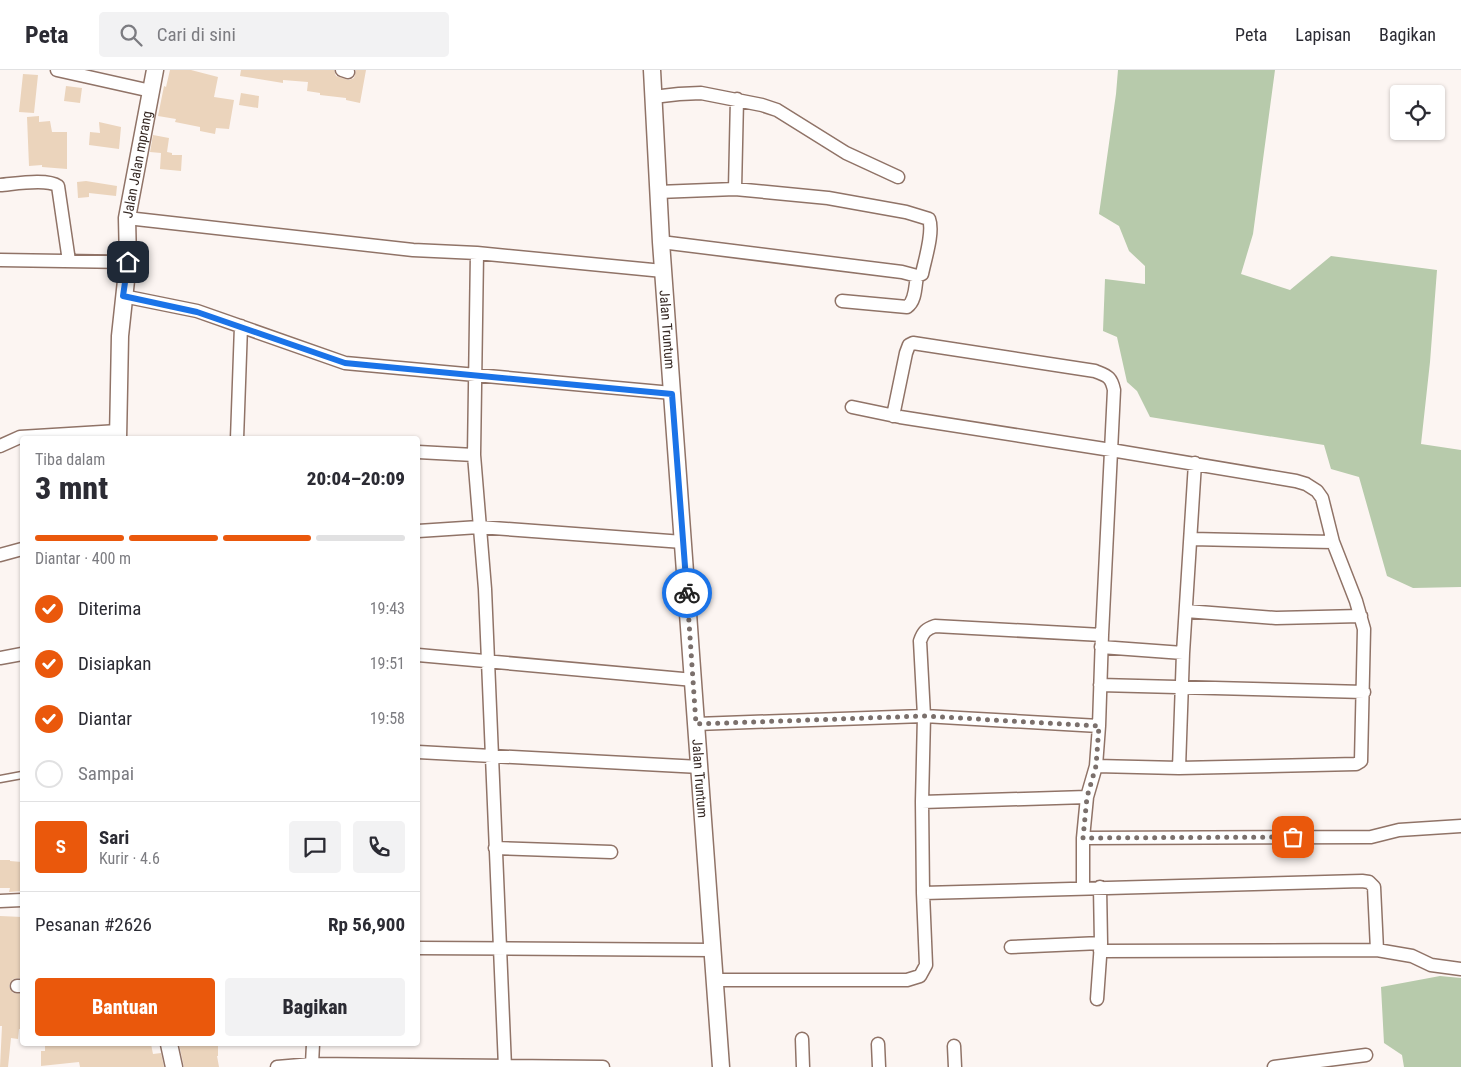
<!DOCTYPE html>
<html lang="id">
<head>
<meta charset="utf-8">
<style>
	:root { --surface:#fff; --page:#f2f2f3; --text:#2b2b33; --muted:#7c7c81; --line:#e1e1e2; --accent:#ea580c }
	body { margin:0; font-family:"Roboto Condensed",sans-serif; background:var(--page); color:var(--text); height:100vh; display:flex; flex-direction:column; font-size:19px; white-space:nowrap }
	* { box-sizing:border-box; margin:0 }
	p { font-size:16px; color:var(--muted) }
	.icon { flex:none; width:28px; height:28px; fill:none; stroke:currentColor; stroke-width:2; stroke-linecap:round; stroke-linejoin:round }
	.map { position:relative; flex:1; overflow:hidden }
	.details { position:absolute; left:20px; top:366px; width:400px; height:610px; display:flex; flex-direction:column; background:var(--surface); border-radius:5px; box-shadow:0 1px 4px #0004 }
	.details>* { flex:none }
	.tools { position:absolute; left:1390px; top:15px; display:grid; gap:10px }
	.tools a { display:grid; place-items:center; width:55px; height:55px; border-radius:5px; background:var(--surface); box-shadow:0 1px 4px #0004; font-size:25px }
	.pin { position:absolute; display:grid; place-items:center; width:42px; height:42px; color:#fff; margin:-21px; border-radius:10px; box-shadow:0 2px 8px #0006 }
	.courier { position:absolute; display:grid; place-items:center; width:50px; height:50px; margin:-25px; border:4px solid #1a73e8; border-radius:50%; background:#fff; color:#222; box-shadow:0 1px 6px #0007 }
	.head em { font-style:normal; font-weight:800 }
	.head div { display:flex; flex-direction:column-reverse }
	.head { display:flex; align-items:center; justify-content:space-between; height:85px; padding:0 15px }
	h1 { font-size:32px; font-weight:800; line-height:38px }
	.bar { display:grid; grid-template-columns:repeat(4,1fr); gap:8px 5px; align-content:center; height:60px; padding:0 15px }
	.bar i { height:6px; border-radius:4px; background:var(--line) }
	.bar .active { background:var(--accent) }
	.bar p { grid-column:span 4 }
	.line { display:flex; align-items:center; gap:12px; padding:0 15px; border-top:1px solid var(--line) }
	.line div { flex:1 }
	.round { display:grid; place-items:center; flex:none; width:52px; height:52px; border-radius:5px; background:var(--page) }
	ol { padding:0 15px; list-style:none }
	li { display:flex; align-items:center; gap:15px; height:55px }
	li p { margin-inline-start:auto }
	li .icon { padding:5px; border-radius:50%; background:var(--accent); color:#fff; stroke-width:4 }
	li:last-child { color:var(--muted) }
	li i { width:28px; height:28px; border:2px solid var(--line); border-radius:50% }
	.action { display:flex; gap:10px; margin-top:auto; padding:10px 15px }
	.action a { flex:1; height:58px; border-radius:5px; background:var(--accent); color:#fff; font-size:20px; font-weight:800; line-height:58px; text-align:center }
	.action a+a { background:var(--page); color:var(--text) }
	header { display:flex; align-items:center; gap:30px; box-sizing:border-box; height:70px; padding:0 25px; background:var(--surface); border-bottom:1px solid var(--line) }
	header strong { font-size:24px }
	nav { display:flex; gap:28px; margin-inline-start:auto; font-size:18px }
	.search { width:350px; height:45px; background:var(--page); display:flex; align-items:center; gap:12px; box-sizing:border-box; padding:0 18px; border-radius:5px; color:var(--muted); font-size:19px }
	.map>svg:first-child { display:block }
	.green { fill:#b7caab }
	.building { fill:#ebd4bc }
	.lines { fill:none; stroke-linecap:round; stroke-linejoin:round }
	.service-casing { stroke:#907367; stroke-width:9 }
	.minor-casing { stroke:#907367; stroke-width:15 }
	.tertiary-casing { stroke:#907367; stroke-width:19 }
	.service { stroke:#fff; stroke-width:6 }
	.minor { stroke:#fff; stroke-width:12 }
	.tertiary { stroke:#fff; stroke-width:16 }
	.done { stroke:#7b706c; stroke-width:5; stroke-dasharray:0 9 }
	.route { stroke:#1a73e8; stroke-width:6 }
	.labels { text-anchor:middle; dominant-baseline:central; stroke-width:4.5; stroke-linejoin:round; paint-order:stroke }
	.street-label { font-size:14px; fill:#362924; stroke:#fcf5f2 }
</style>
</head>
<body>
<header>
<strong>Peta</strong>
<div class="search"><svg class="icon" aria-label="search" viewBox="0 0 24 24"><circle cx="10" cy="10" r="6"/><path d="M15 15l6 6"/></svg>Cari di sini</div>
<nav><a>Peta</a><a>Lapisan</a><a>Bagikan</a></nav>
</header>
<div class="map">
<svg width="1461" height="997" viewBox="0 0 1461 997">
	<rect width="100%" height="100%" fill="#fcf5f2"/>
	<path class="green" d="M1118 0H1275L1253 164 1241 204 1290 220 1331 186 1437 200 1430 292 1421 374 1461 380V517L1413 518 1387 506 1359 407 1331 399 1324 375 1150 347 1137 321 1127 312 1117 267 1103 261 1105 209 1145 214V196L1129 181 1119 156 1099 144 1116 24Z
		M1440 906 1461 908V997H1404L1402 985 1384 973 1381 917Z"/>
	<path class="building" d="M170 0H191L218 7 214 27 234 30 229 59 216 58 215 64 200 61V57L175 52 176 49 158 46 164 16 166 17Z
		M241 0H334L336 6 349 10 354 8 356 0H366L360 33 346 30V28L320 25V23L307 21 308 12 283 10V13L240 6Z
		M23 4 38 5 34 43 19 42Z
		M66 16 82 18 80 33 64 31Z
		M241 23 259 26 258 38 239 35Z
		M39 46V52L50 51 52 62H67V99L42 97V95L29 96 27 47Z
		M99 52 121 57 119 79 89 75 90 62 100 63Z
		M153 65 169 68 167 82 172 83V85H182L181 101 160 99 161 83 150 82Z
		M86 111 117 116 116 126 89 123V127L78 128 77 112Z
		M0 790H10V791L22 792V821L9 822 10 818H0Z
		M0 846 22 847V908L13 909 9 916 13 923 22 924V959H19L18 969 11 968 8 997H0L2 956H0Z
		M45 974H151L153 984 161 983 164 997H80L79 992 41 996V981H45Z
		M179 974H218V986H217L219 997H184Z"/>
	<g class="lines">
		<defs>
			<path id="service" d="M0 709 22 705"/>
			<path id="minor" d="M57 0 151 21
				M342 0 348 2
				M653 27 679 24 701 23 762 35 777 40 846 83 898 107
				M0 115C14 114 47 108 58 116L69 191
				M735 119 737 29
				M658 122 735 119 828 128 906 142 929 149C934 162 925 189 922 204L917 206 902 202 661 172
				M127 148 413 180 477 183 663 201
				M477 183 474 385 485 519 505 997
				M0 190 128 192
				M123 226 197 241 345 293 672 323
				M842 231 907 237C916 231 915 216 917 206
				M852 337 900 347 1111 380 1296 411 1306 414 1317 421 1322 428 1333 472 1356 531 1364 559 1361 691 1356 694 1179 698 1096 696
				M893 346 906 283 909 275 913 273 1095 301C1107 306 1111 306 1114 320L1102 565 1099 656 1096 696 1087 727 1083 768V818
				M237 369 241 256
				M0 376 20 367 118 361
				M418 382 474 385
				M418 461 479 457 683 472
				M1191 469 1333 472
				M0 485 22 479
				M1186 541 1276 548 1361 546
				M1101 577 1183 583
				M418 585 694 610
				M0 588 22 584
				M1100 615 1364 622
				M696 654 924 646 1099 656
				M418 682 700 697
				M1179 698 1183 583 1195 393
				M922 732 1087 727
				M1083 768 1371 767 1399 760 1461 756
				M495 778 611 782
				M923 823 1362 811 1369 812 1374 817 1377 880
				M0 831 22 830
				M1011 877 1101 873
				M418 878 713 880
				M1100 881 1377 880 1412 886 1431 895 1461 899
				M715 910H907L920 906 926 895 923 823 922 732 924 646 920 571C923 562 926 559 935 556L1102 565
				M17 916H22
				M1097 929 1101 873 1100 817
				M802 969 803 997
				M878 974 879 997
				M954 976 955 997
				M312 994 313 974
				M277 997 312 994 603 997
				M1274 997 1366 985"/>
			<g id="tertiary">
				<path id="s1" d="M652 0 661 172 721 997"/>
				<path id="s2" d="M118 369 120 266 128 192 127 148 155 0"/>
				<path d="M169 974 174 997"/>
			</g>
		</defs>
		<use href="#service" class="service-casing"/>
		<use href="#minor" class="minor-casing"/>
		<use href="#tertiary" class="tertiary-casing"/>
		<use href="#service" class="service"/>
		<use href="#minor" class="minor"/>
		<use href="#tertiary" class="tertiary"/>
	</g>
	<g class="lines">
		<path class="done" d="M687 523 696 654 924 646 1099 656 1096 696 1087 727 1083 768 1293 767"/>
		<path class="route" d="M128 192 123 226 197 242 345 293 672 324 687 523"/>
	</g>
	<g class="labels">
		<g class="street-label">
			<text stroke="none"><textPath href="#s2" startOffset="276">Jalan Jalan mprang</textPath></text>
			<text stroke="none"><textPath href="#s1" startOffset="260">Jalan Truntum</textPath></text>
			<text stroke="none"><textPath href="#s1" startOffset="710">Jalan Truntum</textPath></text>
		</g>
	</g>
</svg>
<div class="tools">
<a><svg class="icon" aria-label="locate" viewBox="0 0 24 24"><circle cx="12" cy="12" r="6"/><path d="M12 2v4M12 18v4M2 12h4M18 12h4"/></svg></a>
</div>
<div class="pin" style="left:1293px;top:767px;background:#ea580c"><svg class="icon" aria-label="bag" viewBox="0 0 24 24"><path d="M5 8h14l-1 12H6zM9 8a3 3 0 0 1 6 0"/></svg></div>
<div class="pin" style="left:128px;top:192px;background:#1f2937"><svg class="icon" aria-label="home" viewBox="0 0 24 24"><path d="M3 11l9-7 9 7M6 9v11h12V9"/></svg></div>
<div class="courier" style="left:687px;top:523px"><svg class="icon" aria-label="bike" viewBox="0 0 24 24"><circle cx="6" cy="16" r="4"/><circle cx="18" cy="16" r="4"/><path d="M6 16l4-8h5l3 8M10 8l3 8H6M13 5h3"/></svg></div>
<section class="details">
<div class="head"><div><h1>3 mnt</h1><p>Tiba dalam</p></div><em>20:04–20:09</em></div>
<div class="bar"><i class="active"></i><i class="active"></i><i class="active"></i><i></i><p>Diantar · 400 m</p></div>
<ol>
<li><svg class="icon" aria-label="check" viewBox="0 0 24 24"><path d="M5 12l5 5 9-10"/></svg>Diterima<p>19:43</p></li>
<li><svg class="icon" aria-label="check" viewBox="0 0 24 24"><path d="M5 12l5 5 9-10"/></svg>Disiapkan<p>19:51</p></li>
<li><svg class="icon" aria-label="check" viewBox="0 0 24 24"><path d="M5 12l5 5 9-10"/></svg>Diantar<p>19:58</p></li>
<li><i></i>Sampai</li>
</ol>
<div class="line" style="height:90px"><b class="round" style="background:var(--accent);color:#fff">S</b><div><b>Sari</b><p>Kurir · 4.6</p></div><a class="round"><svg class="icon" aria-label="chat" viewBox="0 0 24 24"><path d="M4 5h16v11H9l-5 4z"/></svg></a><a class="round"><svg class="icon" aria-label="phone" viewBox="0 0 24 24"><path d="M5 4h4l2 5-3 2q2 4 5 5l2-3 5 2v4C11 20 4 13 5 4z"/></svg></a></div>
<div class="line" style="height:65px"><div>Pesanan #2626</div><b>Rp 56,900</b></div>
<div class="action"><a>Bantuan</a><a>Bagikan</a></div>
</section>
</div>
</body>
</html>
